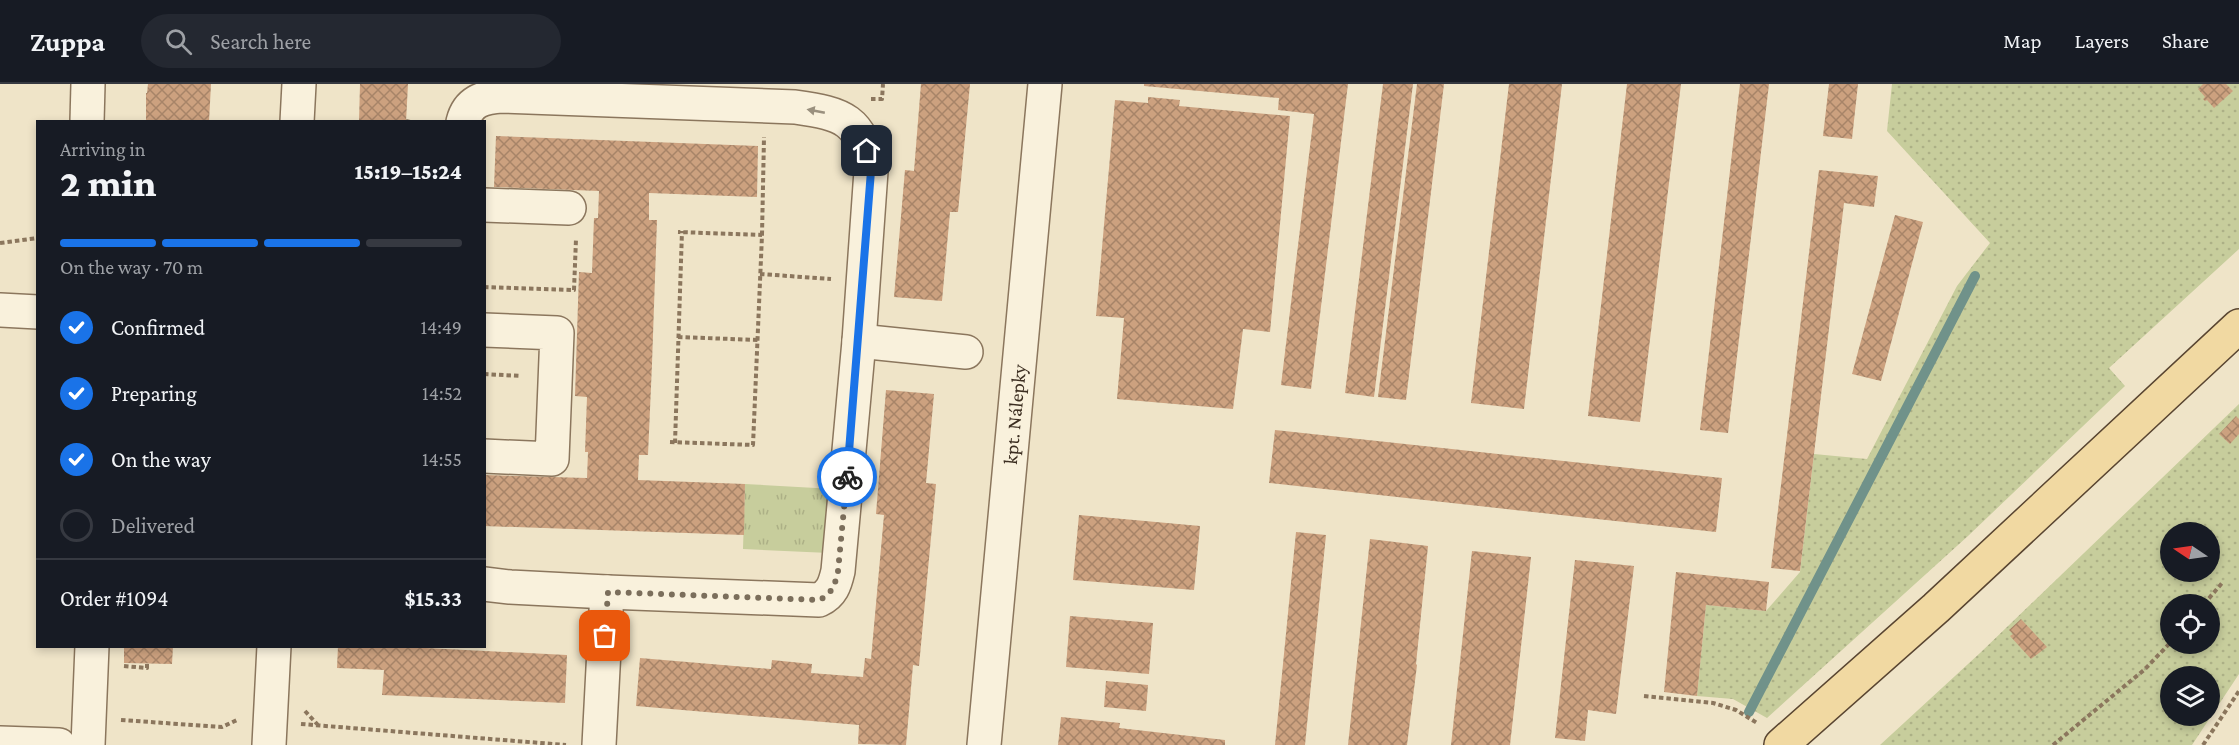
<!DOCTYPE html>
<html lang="en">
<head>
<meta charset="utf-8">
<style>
	:root { --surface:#171b24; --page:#242831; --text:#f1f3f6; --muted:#9ea1a6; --line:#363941; --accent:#1a73e8 }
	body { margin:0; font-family:"Crimson Pro",serif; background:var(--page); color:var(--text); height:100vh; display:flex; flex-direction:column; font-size:22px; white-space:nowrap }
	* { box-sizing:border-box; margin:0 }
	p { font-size:20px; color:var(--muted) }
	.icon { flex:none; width:33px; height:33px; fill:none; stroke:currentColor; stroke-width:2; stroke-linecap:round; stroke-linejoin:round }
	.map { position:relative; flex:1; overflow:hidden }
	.panel { position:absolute; left:36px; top:36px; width:450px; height:528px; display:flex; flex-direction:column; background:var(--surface); border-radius:0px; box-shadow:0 3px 9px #0003 }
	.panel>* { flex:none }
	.needle { width:39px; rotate:283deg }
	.tools { position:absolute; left:2160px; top:438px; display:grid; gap:12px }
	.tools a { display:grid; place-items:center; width:60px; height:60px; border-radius:50%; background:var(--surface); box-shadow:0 3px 9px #0003; font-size:30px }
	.pin { position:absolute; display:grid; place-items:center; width:51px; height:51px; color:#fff; margin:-26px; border-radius:12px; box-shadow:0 3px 9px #0006 }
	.courier { position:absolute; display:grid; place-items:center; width:60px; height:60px; margin:-30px; border:4px solid #1a73e8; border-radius:50%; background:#fff; color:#222; box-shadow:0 2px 8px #0007 }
	.headline em { font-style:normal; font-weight:800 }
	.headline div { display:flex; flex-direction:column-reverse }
	.headline { display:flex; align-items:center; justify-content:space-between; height:102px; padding:0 24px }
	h1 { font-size:39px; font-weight:800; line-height:45px }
	.bar { display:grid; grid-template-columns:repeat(4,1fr); gap:9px 6px; align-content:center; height:72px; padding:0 24px }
	.bar i { height:8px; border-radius:4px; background:var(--line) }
	.bar .current { background:var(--accent) }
	.bar p { grid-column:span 4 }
	.line { display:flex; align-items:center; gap:15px; padding:0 24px; border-top:2px solid var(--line) }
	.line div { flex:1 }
	ol { padding:0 24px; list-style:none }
	li { display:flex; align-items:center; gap:18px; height:66px }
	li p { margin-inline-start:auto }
	li .icon { padding:6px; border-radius:50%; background:var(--accent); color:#fff; stroke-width:4 }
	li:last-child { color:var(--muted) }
	li i { width:33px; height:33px; border:3px solid var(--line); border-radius:50% }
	header { display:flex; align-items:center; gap:36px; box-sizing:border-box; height:84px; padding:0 30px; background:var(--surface); border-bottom:2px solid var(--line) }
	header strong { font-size:28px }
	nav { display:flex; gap:33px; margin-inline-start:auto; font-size:21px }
	.search { width:420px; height:54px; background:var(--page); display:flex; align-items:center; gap:15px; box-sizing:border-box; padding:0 21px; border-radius:33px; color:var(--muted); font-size:22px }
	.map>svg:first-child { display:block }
	.grass { fill:url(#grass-dots); fill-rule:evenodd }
	.park { fill:url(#park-tufts) }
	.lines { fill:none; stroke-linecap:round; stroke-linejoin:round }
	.stream { stroke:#70928a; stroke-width:10 }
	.building { fill:url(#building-cross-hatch) }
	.minor-casing { stroke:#8b765d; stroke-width:36 }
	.major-casing { stroke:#594531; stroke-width:36 }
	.path { stroke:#8b765d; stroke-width:4; stroke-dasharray:4.5 3; stroke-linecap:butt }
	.minor { stroke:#f9f1dc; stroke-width:33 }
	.major { stroke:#f1d9a2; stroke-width:33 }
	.oneway { fill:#9a907e }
	.done { stroke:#7b6e5b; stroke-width:6; stroke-dasharray:0 10.8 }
	.route { stroke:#1a73e8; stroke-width:8 }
	.labels { text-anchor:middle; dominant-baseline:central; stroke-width:5; stroke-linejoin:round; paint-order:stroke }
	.street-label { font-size:20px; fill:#3c2e21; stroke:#f6eed8 }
</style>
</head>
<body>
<header>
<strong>Zuppa</strong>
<div class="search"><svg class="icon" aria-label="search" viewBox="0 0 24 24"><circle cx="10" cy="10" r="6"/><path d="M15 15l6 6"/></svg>Search here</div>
<nav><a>Map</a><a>Layers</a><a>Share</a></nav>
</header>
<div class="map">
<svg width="2239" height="661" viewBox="0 0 2239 661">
	<defs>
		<pattern id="grass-dots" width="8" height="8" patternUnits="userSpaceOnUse" patternTransform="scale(1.5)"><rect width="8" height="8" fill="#c7cd9c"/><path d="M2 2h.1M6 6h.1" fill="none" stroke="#acb086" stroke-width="1.8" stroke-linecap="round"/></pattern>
		<pattern id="park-tufts" width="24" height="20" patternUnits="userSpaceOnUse" patternTransform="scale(1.5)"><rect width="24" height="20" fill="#c7cd9c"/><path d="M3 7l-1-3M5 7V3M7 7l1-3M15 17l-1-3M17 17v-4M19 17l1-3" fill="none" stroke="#acb086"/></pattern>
		<pattern id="building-cross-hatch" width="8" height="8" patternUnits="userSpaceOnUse" patternTransform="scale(1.5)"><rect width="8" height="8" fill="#cca17f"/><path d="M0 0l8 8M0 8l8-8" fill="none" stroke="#a78468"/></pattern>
	</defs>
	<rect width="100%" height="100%" fill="#efe4c8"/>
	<path class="grass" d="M1892 0H2239V165L2109 284 2125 302 1968 452 1767 634 1733 615 1697 612 1706 521 1766 527 1800 488 1814 370 1867 375 1957 202 1990 159 1887 47Z
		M2239 320V590L2192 661H1880L1980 569ZM2170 448H2210V488H2170ZM2170 520H2210V560H2170ZM2170 592H2210V632H2170Z"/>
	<path class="park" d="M745 400 834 405 829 469 743 465Z"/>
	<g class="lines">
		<path class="stream" d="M1749 628 1975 192"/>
	</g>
	<path class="building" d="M148 0H211L209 38H146V9H147Z
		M360 0H408L406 38H359Z
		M921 0H970L958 128H950L942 217 894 213 905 86 914 87Z
		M1144 0H1348L1311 305 1281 301 1314 30 1278 26 1279 14 1144 2Z
		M1383 0H1413L1374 313 1345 309Z
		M1417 0H1444L1406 316 1378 313Z
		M1509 0H1562L1524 325 1471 319Z
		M1627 0H1681L1640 338 1588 332Z
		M1740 0H1769L1728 349 1700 346Z
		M1829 0H1858L1852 55 1823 52Z
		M2203 0H2226L2233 7 2214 24 2207 16 2205 17 2203 15 2205 13 2198 5Z
		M1148 13 1180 16 1179 22 1290 32 1270 248 1243 245 1233 325 1117 315 1124 234 1096 232 1115 16 1148 19Z
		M496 52 758 62 757 113 649 109V136H657L652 280 648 371H639L638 396 745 400 744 451 484 442V391L587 394 588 368H585L587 313 575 312 579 188 592 189 594 134H598L599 107 494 103Z
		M1819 86 1878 92 1874 123 1844 119 1800 487 1771 484Z
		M1895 131 1923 138 1881 297 1852 290Z
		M886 306 934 310 926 399 936 400 919 582 913 581 906 661 858 660 859 641 636 622 640 574 771 585 772 576 812 580 811 589 863 593 865 574 871 575 884 431 876 430Z
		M2236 332 2239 335V350L2230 360 2219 350Z
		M1275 346 1722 394 1716 448 1269 399Z
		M1079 431 1200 442 1194 506 1073 496Z
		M1296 448 1326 451 1314 570 1305 661H1275Z
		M1370 455 1428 462 1416 580 1417 581 1407 661H1348Z
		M1472 467 1531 473 1510 661H1451Z
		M1575 476 1634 482 1616 630 1588 626 1585 657 1555 654Z
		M1676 488 1769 498 1766 527 1706 521 1697 612 1664 608Z
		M1070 532 1153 539 1149 590 1066 583Z
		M2021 535 2047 563 2031 575 2010 552 2013 550 2009 546Z
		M124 562H173L172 580 124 579Z
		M338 562H386L567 571 565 619 382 611 384 586 337 584Z
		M1106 597 1148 601 1146 627 1104 623Z
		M1061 633 1120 639 1119 644 1225 656V661H1058Z"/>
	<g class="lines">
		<defs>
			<g id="minor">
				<path d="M87 38 88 0"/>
				<path d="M297 38 299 0"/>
				<path d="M463 38C468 18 482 13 502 12L795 23C844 30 861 35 871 87L859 257 838 487C835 500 832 510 819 516L607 508 510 503 484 500"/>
				<path d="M484 121 569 124"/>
				<path d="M0 226 38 228"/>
				<path d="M484 246 557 249 552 375 484 372"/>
				<path d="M859 257 966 268"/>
				<path d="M0 659 59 661"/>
				<path d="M88 661 92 562"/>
				<path d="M269 661 274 562"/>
				<path d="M599 661 607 508"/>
				<path id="s1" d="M984 661 1045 0"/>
			</g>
			<path id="major" d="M1781 661 1936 524 2239 242"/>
		</defs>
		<use href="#minor" class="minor-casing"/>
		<use href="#major" class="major-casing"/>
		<path class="path" d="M871 15H882L883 0
			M406 37 410 38
			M762 151 764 53
			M0 159 38 154
			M760 190 831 195
			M484 203 574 206 576 155
			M678 253 758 256
			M484 290 521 292
			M670 358 753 361 762 151 678 148
			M675 359 682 147
			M2204 520 2223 498
			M124 582 147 584V580
			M1644 612 1713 619 1736 626 1757 639
			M305 627 318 641
			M121 636 222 643 237 636
			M301 640 566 661
			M2053 661 2144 586 2170 559
			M2203 661 2239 607"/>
		<use href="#minor" class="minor"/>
		<use href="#major" class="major"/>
	</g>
	<defs><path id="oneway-solid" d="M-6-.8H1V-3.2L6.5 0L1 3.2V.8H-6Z" transform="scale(1.5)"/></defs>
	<use class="oneway" href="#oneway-solid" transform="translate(816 27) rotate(-169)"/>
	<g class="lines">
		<path class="done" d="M605 552 608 508 819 516C832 510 835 501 838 487L847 393"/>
		<path class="route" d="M847 393 871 87 867 67"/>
	</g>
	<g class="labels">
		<g class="street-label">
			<text stroke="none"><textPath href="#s1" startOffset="332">kpt. Nálepky</textPath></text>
		</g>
	</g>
</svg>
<div class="tools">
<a><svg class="needle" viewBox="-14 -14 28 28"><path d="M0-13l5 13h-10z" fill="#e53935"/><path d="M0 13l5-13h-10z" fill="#9ea1a6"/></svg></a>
<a><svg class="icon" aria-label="locate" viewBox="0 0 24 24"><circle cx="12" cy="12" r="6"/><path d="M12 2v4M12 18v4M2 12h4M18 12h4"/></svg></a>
<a><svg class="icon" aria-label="layers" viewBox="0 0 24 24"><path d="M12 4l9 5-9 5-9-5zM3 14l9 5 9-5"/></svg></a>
</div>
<div class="pin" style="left:605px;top:552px;background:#ea580c"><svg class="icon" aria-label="bag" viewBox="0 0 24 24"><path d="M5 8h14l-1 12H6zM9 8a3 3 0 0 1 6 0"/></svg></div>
<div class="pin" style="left:867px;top:67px;background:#1f2937"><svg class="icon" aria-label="home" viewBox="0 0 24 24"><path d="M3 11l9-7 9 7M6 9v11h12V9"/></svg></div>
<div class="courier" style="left:847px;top:393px"><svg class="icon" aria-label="bike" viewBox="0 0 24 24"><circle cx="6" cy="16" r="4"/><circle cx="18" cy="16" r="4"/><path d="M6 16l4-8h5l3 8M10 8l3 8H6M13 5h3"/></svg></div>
<section class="panel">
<div class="headline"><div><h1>2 min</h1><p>Arriving in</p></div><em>15:19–15:24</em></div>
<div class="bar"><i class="current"></i><i class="current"></i><i class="current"></i><i></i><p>On the way · 70 m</p></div>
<ol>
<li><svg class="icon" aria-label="check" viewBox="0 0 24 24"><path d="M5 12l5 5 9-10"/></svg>Confirmed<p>14:49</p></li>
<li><svg class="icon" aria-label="check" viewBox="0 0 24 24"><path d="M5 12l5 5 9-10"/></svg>Preparing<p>14:52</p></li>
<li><svg class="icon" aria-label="check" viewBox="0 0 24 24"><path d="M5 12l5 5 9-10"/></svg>On the way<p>14:55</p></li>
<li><i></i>Delivered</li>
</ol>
<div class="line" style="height:78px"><div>Order #1094</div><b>$15.33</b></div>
</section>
</div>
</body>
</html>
